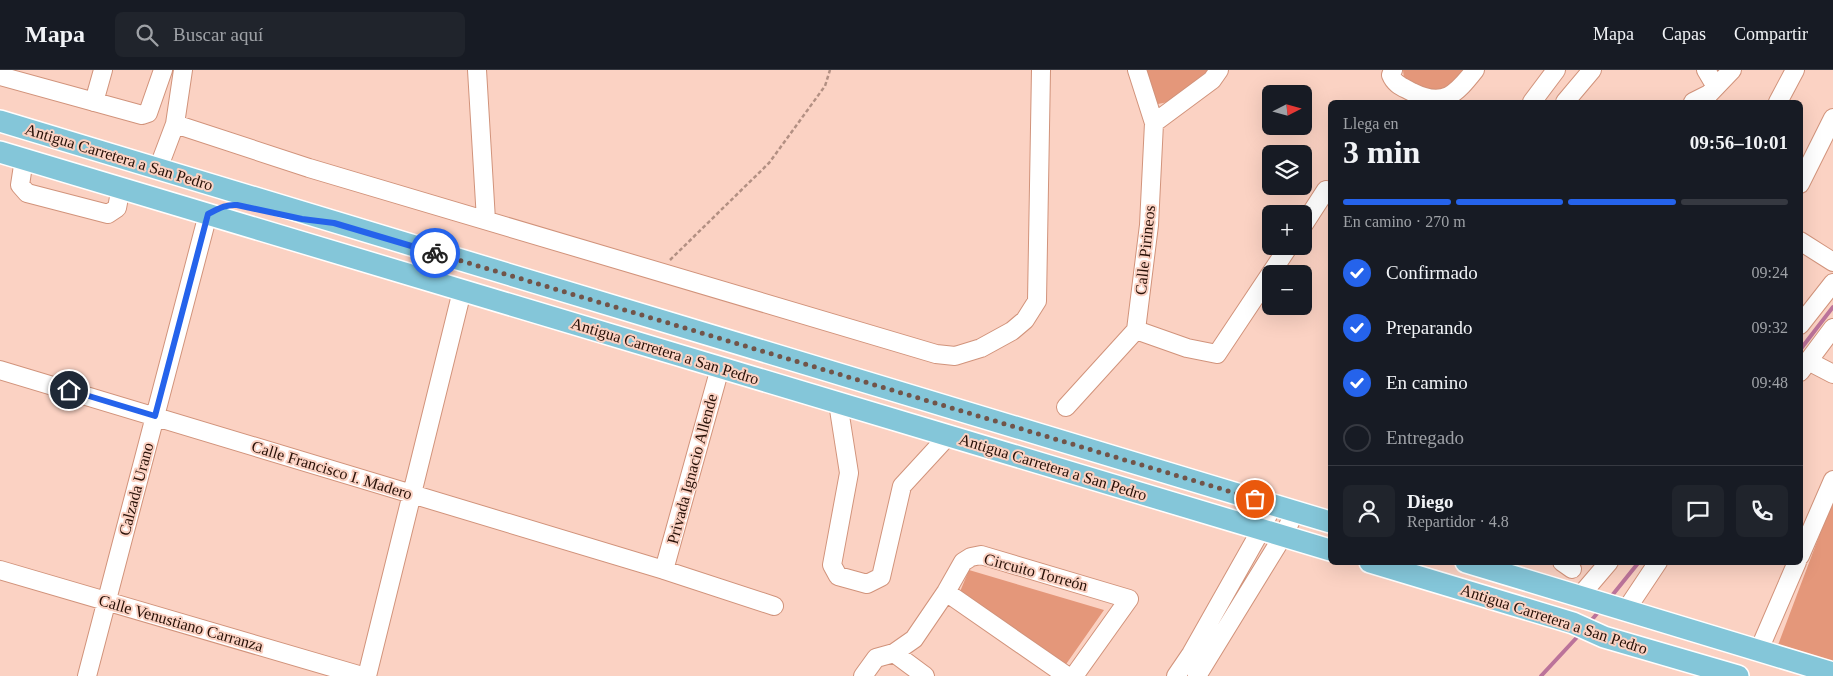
<!DOCTYPE html>
<html lang="es">
<head>
<meta charset="utf-8">
<style>
	:root { --surface:#171b24; --page:#20242c; --text:#f1f3f6; --muted:#9ea1a6; --line:#363941; --accent:#2563eb }
	body { margin:0; font-family:Georgia,serif; background:var(--page); color:var(--text); height:100vh; display:flex; flex-direction:column; font-size:19px; white-space:nowrap }
	* { box-sizing:border-box; margin:0 }
	p { font-size:16px; color:var(--muted) }
	.icon { flex:none; width:28px; height:28px; fill:none; stroke:currentColor; stroke-width:2; stroke-linecap:round; stroke-linejoin:round }
	.map { position:relative; flex:1; overflow:hidden }
	.details { position:absolute; left:1328px; top:30px; width:475px; height:465px; display:flex; flex-direction:column; background:var(--surface); border-radius:8px; box-shadow:0 5px 20px #0002 }
	.details>* { flex:none }
	.needle { width:32px; rotate:84deg }
	.fabs { position:absolute; left:1262px; top:15px; display:grid; gap:10px }
	.fabs a { display:grid; place-items:center; width:50px; height:50px; border-radius:8px; background:var(--surface); box-shadow:0 5px 20px #0002; font-size:25px }
	.pin { position:absolute; display:grid; place-items:center; width:42px; height:42px; color:#fff; margin:-21px; border:2px solid #fff; border-radius:50%; box-shadow:0 1px 5px #0007 }
	.courier { position:absolute; display:grid; place-items:center; width:50px; height:50px; margin:-25px; border:4px solid #2563eb; border-radius:50%; background:#fff; color:#222; box-shadow:0 1px 6px #0007 }
	.head em { font-style:normal; font-weight:700 }
	.head div { display:flex; flex-direction:column-reverse }
	.head { display:flex; align-items:center; justify-content:space-between; height:85px; padding:0 15px }
	h1 { font-size:32px; font-weight:700; line-height:38px }
	.bar { display:grid; grid-template-columns:repeat(4,1fr); gap:8px 5px; align-content:center; height:60px; padding:0 15px }
	.bar i { height:6px; border-radius:4px; background:var(--line) }
	.bar .current { background:var(--accent) }
	.bar p { grid-column:span 4 }
	.line { display:flex; align-items:center; gap:12px; padding:0 15px; border-top:1px solid var(--line) }
	.line div { flex:1 }
	.round { display:grid; place-items:center; flex:none; width:52px; height:52px; border-radius:8px; background:var(--page) }
	ol { padding:0 15px; list-style:none }
	li { display:flex; align-items:center; gap:15px; height:55px }
	li p { margin-inline-start:auto }
	li .icon { padding:5px; border-radius:50%; background:var(--accent); color:#fff; stroke-width:4 }
	li:last-child { color:var(--muted) }
	li i { width:28px; height:28px; border:2px solid var(--line); border-radius:50% }
	header { display:flex; align-items:center; gap:30px; box-sizing:border-box; height:70px; padding:0 25px; background:var(--surface); border-bottom:1px solid var(--line) }
	header strong { font-size:24px }
	nav { display:flex; gap:28px; margin-inline-start:auto; font-size:18px }
	.search { width:350px; height:45px; background:var(--page); display:flex; align-items:center; gap:12px; box-sizing:border-box; padding:0 18px; border-radius:8px; color:var(--muted); font-size:19px }
	.map>svg:first-child { display:block }
	.green { fill:#e4977a }
	.lines { fill:none; stroke-linecap:round; stroke-linejoin:round }
	.stream { stroke:#bb739a; stroke-width:4 }
	.minor-casing { stroke:#d1937b; stroke-width:20 }
	.major-casing { stroke:#fff; stroke-width:24 }
	.path { stroke:#b39083; stroke-width:2.5; stroke-dasharray:4 2.5; stroke-linecap:butt }
	.minor { stroke:#fff; stroke-width:18 }
	.major { stroke:#84c6d9; stroke-width:21 }
	.done { stroke:#715449; stroke-width:5; stroke-dasharray:0 9 }
	.route { stroke:#2563eb; stroke-width:6 }
	.labels { text-anchor:middle; dominant-baseline:central; stroke-width:4; stroke-linejoin:round; paint-order:stroke }
	.street-label { font-size:16px; fill:#271007; stroke:#fbd2c3 }
</style>
</head>
<body>
<header>
<strong>Mapa</strong>
<div class="search"><svg class="icon" aria-label="search" viewBox="0 0 24 24"><circle cx="10" cy="10" r="6"/><path d="M15 15l6 6"/></svg>Buscar aquí</div>
<nav><a>Mapa</a><a>Capas</a><a>Compartir</a></nav>
</header>
<div class="map">
<svg width="1833" height="606" viewBox="0 0 1833 606">
	<rect width="100%" height="100%" fill="#fbd2c3"/>
	<path class="green" d="M1147 0H1208L1200 10 1173 31 1153 35Z
		M1403 0H1464C1444 31 1433 23 1404 9Z
		M1833 429V592L1778 575Z
		M969 500 1104 540 1062 600 959 524Z"/>
	<g class="lines">
		<path class="stream" d="M1800 280 1833 237
			M1610 528 1639 492
			M1589 553 1601 539
			M1541 606 1580 564"/>
		<defs>
			<path id="minor" d="M477 0 486 150
				M1393 0 1391 5C1395 15 1403 17 1412 22 1444 38 1456 24 1475 0
				M1706 0 1716 17
				M0 6 142 45 148 43 163 0
				M94 32 103 0
				M1532 32 1556 0
				M1565 32 1592 0
				M1693 32 1709 24 1732 0
				M1778 32 1795 0
				M1154 53 1212 10 1219 0
				M175 54 183 0
				M24 89 20 115 27 123 108 144 117 138 121 117
				M158 99 175 54 309 98 936 284 955 286 981 278 1012 261 1025 250 1037 231 1041 0
				M1800 114 1833 48
				M1304 154 1326 120
				M1800 171 1833 192
				M1800 255 1833 213
				M1136 260 1187 278 1217 284 1289 176
				M1808 291 1833 304
				M0 300 664 500 774 536
				M1800 302 1833 258
				M838 333 849 403 832 495 838 506 867 514 881 507 902 416 948 366
				M1066 337 1136 260 1149 155 1154 53 1137 0
				M1800 486 1833 410
				M1562 492 1572 499
				M0 500 362 606
				M664 500 720 298
				M946 522 1067 606
				M1580 526 1609 492
				M1626 540 1658 492
				M1759 580 1797 492
				M894 583 914 569 946 522 963 492 971 487 981 485 1129 529 1074 606
				M87 606 208 144
				M367 606 462 221
				M863 606 876 588 894 583 925 606
				M1176 606 1191 584 1261 460 1273 434
				M1197 606 1283 466 1295 442"/>
			<path id="major" d="M0 51 1330 452
				M0 82 1330 480
				M1370 492 1573 553 1604 567 1738 606
				M1466 492 1833 603"/>
		</defs>
		<use href="#minor" class="minor-casing"/>
		<use href="#major" class="major-casing"/>
		<path class="path" d="M670 190 769 93 825 16 830 0"/>
		<use href="#minor" class="minor"/>
		<use href="#major" class="major"/>
	</g>
	<g class="lines">
		<path class="done" d="M435 183 1255 429"/>
		<path class="route" d="M69 320 155 346 208 144C218 139 226 134 237 135L302 149 334 153 435 183"/>
	</g>
	<g class="labels">
		<g class="street-label">
			<text transform="translate(119 87) rotate(17)">Antigua Carretera a San Pedro</text>
			<text transform="translate(1145 180) rotate(-84)">Calle Pirineos</text>
			<text transform="translate(665 281) rotate(17)">Antigua Carretera a San Pedro</text>
			<text transform="translate(1053 397) rotate(17)">Antigua Carretera a San Pedro</text>
			<text transform="translate(692 399) rotate(-75)">Privada Ignacio Allende</text>
			<text transform="translate(332 400) rotate(17)">Calle Francisco I. Madero</text>
			<text transform="translate(136 419) rotate(-75)">Calzada Urano</text>
			<text transform="translate(1036 502) rotate(15)">Circuito Torreón</text>
			<text transform="translate(1554 549) rotate(18)">Antigua Carretera a San Pedro</text>
			<text transform="translate(181 553) rotate(16)">Calle Venustiano Carranza</text>
		</g>
	</g>
</svg>
<div class="fabs">
<a><svg class="needle" viewBox="-14 -14 28 28"><path d="M0-13l5 13h-10z" fill="#e53935"/><path d="M0 13l5-13h-10z" fill="#9ea1a6"/></svg></a>
<a><svg class="icon" aria-label="layers" viewBox="0 0 24 24"><path d="M12 4l9 5-9 5-9-5zM3 14l9 5 9-5"/></svg></a>
<a>+</a>
<a>−</a>
</div>
<div class="pin" style="left:1255px;top:429px;background:#ea580c"><svg class="icon" aria-label="bag" viewBox="0 0 24 24"><path d="M5 8h14l-1 12H6zM9 8a3 3 0 0 1 6 0"/></svg></div>
<div class="pin" style="left:69px;top:320px;background:#1f2937"><svg class="icon" aria-label="home" viewBox="0 0 24 24"><path d="M3 11l9-7 9 7M6 9v11h12V9"/></svg></div>
<div class="courier" style="left:435px;top:183px"><svg class="icon" aria-label="bike" viewBox="0 0 24 24"><circle cx="6" cy="16" r="4"/><circle cx="18" cy="16" r="4"/><path d="M6 16l4-8h5l3 8M10 8l3 8H6M13 5h3"/></svg></div>
<section class="details">
<div class="head"><div><h1>3 min</h1><p>Llega en</p></div><em>09:56–10:01</em></div>
<div class="bar"><i class="current"></i><i class="current"></i><i class="current"></i><i></i><p>En camino · 270 m</p></div>
<ol>
<li><svg class="icon" aria-label="check" viewBox="0 0 24 24"><path d="M5 12l5 5 9-10"/></svg>Confirmado<p>09:24</p></li>
<li><svg class="icon" aria-label="check" viewBox="0 0 24 24"><path d="M5 12l5 5 9-10"/></svg>Preparando<p>09:32</p></li>
<li><svg class="icon" aria-label="check" viewBox="0 0 24 24"><path d="M5 12l5 5 9-10"/></svg>En camino<p>09:48</p></li>
<li><i></i>Entregado</li>
</ol>
<div class="line" style="height:90px"><a class="round"><svg class="icon" aria-label="person" viewBox="0 0 24 24"><circle cx="12" cy="8" r="4"/><path d="M4 21q1-7 8-7t8 7"/></svg></a><div><b>Diego</b><p>Repartidor · 4.8</p></div><a class="round"><svg class="icon" aria-label="chat" viewBox="0 0 24 24"><path d="M4 5h16v11H9l-5 4z"/></svg></a><a class="round"><svg class="icon" aria-label="phone" viewBox="0 0 24 24"><path d="M5 4h4l2 5-3 2q2 4 5 5l2-3 5 2v4C11 20 4 13 5 4z"/></svg></a></div>
</section>
</div>
</body>
</html>
